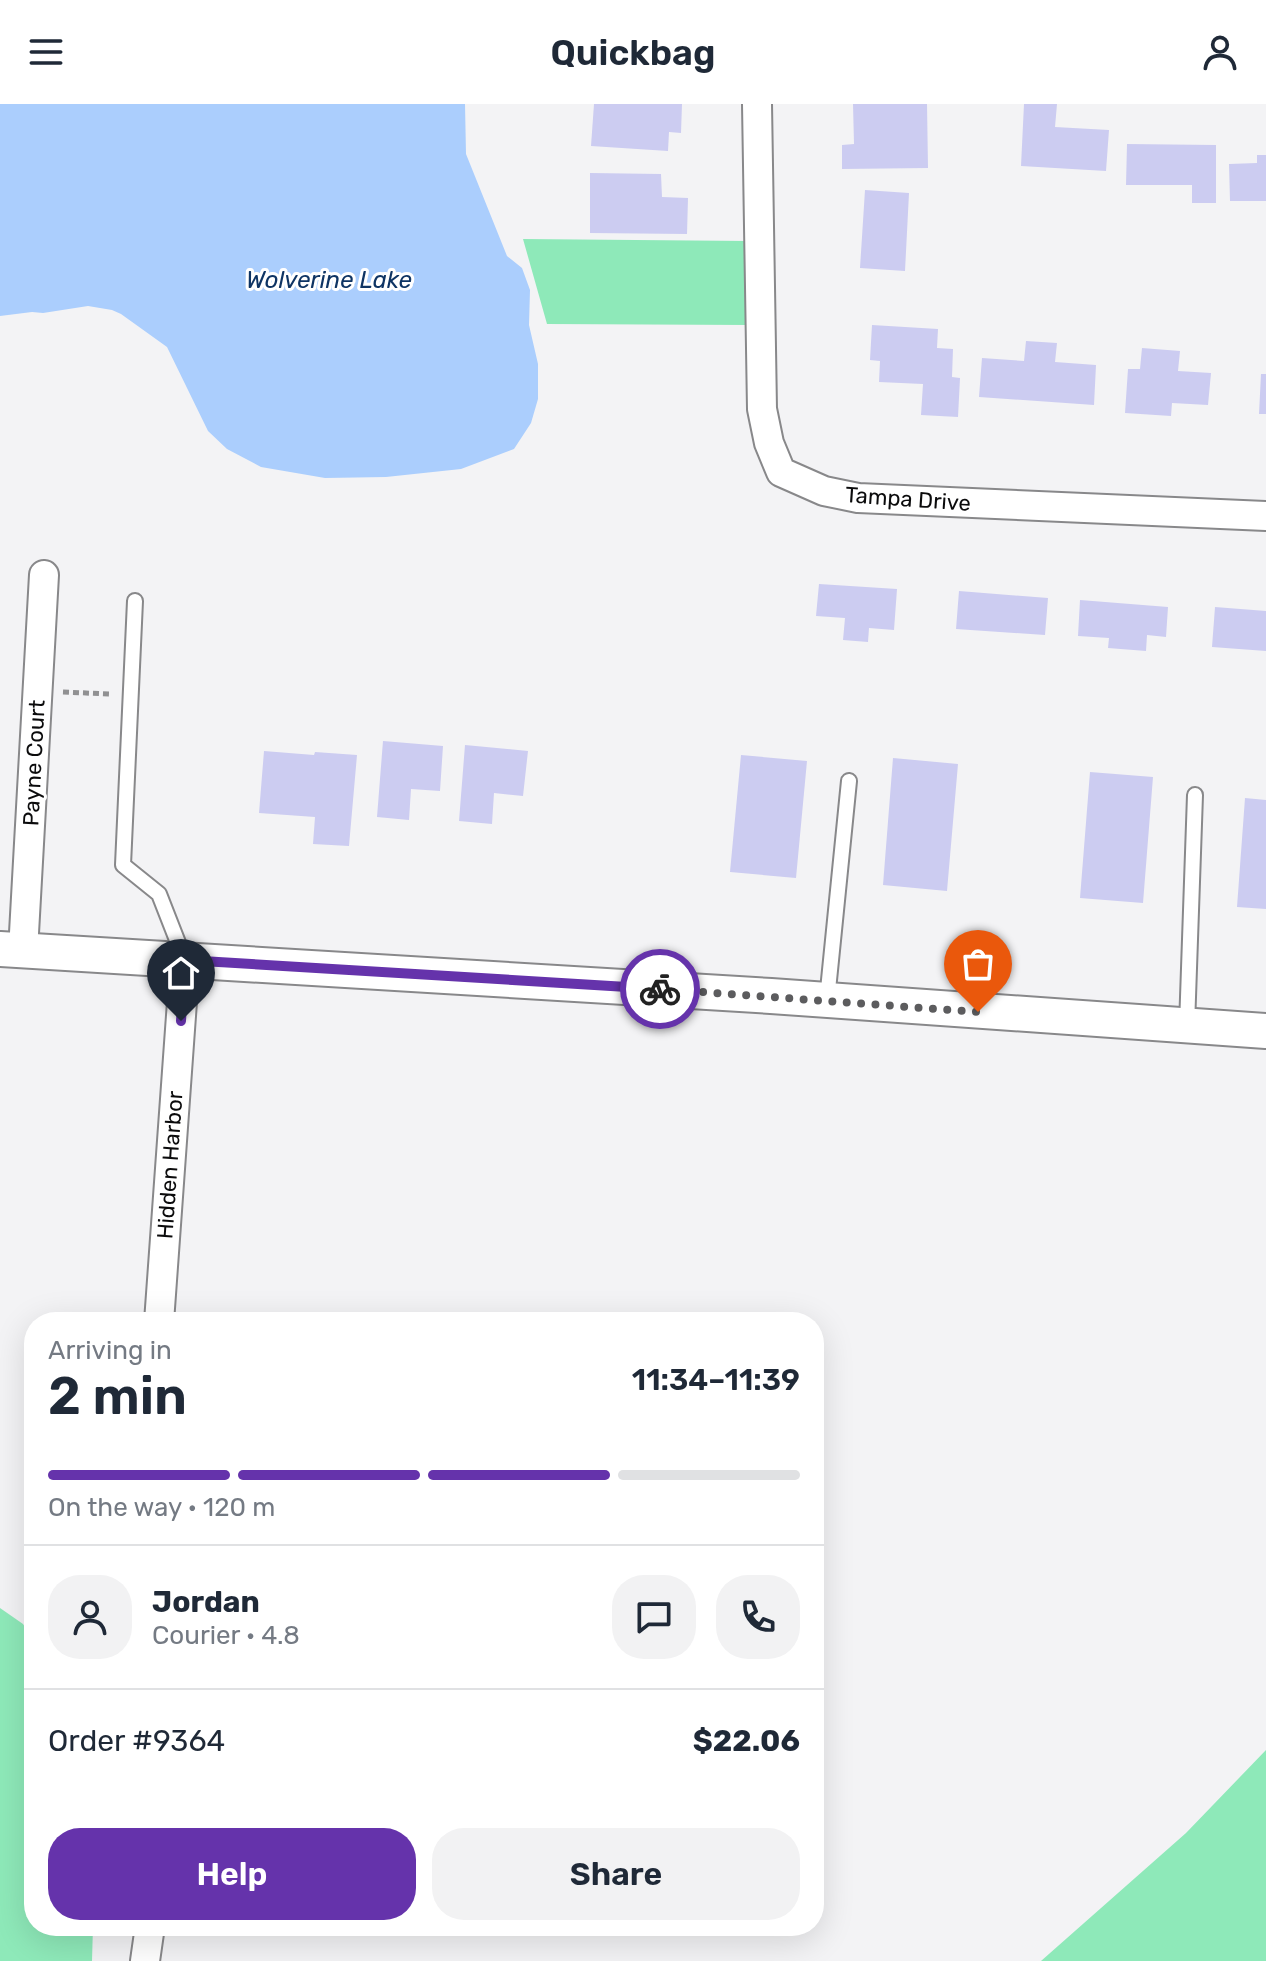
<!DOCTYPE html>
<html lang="en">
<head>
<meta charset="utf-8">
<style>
	:root { --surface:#fff; --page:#f2f2f3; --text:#1f2937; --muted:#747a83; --line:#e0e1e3; --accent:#6533ab }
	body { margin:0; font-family:Rubik,sans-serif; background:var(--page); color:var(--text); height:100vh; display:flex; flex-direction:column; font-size:30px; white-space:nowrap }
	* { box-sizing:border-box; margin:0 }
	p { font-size:26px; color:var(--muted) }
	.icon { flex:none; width:44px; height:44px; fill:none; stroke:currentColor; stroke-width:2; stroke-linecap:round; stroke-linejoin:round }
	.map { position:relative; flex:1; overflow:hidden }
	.side { position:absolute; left:24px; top:1208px; width:800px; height:624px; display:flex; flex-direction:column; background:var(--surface); border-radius:32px; box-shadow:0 8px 32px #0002 }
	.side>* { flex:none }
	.pin { position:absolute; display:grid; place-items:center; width:68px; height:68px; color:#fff; margin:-82px -34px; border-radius:50% 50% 50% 0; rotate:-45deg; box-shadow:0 0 8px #0007 }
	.pin .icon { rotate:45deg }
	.courier { position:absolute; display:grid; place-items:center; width:80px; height:80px; margin:-40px; border:6px solid #6533ab; border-radius:50%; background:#fff; color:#222; box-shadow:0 2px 10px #0007 }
	.overview em { font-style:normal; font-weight:600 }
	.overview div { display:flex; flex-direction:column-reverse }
	.overview { display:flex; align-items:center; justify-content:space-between; height:136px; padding:0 24px }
	h1 { font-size:52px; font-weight:600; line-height:60px }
	.bar { display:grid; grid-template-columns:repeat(4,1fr); gap:12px 8px; align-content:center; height:96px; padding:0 24px }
	.bar i { height:10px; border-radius:6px; background:var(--line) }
	.bar .selected { background:var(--accent) }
	.bar p { grid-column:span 4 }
	.line { display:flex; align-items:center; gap:20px; padding:0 24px; border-top:2px solid var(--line) }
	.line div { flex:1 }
	.round { display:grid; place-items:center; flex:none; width:84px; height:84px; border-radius:32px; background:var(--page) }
	.button { display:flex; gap:16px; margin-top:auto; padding:16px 24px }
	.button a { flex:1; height:92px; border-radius:32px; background:var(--accent); color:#fff; font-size:32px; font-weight:600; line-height:92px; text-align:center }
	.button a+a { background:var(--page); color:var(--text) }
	header { display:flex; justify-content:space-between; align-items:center; height:104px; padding:0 24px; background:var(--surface); font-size:36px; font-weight:600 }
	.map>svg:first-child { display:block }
	.green { fill:#8ee9b9 }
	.water { fill:#abcefd }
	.building { fill:#ccccf1 }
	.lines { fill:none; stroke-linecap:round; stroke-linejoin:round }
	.service-casing { stroke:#88888a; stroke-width:18 }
	.minor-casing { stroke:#88888a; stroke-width:32 }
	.tertiary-casing { stroke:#88888a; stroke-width:38 }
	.path { stroke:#909092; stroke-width:5; stroke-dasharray:6 4; stroke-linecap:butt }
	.service { stroke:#fff; stroke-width:14 }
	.minor { stroke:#fff; stroke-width:28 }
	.tertiary { stroke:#fff; stroke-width:34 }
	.done { stroke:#5c5c5e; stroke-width:8; stroke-dasharray:0 14.4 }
	.route { stroke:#6533ab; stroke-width:10 }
	.labels { text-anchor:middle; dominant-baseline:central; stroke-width:6; stroke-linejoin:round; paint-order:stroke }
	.street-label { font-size:22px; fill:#0b0b0c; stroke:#fff }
	.water-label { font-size:24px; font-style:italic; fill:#0e3464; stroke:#fff }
</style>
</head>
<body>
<header><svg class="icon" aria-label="menu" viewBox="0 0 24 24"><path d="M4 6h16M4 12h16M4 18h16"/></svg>Quickbag<svg class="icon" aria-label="person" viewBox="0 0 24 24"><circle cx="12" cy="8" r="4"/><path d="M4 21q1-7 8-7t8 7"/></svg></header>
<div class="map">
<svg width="1266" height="1857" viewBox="0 0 1266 1857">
	<rect width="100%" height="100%" fill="#f3f3f5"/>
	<path class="green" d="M523 135 748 137 750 221 547 220Z
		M0 1504 23 1520 34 1537V1822H93L92 1857H0Z
		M1266 1646V1857H1041L1186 1729Z"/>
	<path class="water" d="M0 0H465L466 50 507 152 522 164 530 186 529 221 538 260V295L531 319 514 345 461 365 386 373 325 374 261 363 227 345 208 327 167 243 121 210 112 206 88 202 43 209 32 208 0 212Z"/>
	<path class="building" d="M594 0H682L681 29 669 28 668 47 591 42Z
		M853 0H927L928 64 842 65V41L854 40Z
		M1024 0H1057L1055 23 1109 26 1106 67 1021 62Z
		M1127 40 1216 41V99H1192V81H1126Z
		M1257 51H1266V97H1230L1229 60 1257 59Z
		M590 69 661 70 662 93 688 94 687 130 590 129Z
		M865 86 909 89 905 167 860 164Z
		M872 221 938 225 937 244 953 245 952 273 960 274 958 313 921 311 923 280 879 278 880 257 870 256Z
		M1026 237 1057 239 1055 258 1096 261 1094 301 979 293 982 254 1024 257Z
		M1142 244 1180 247 1178 267 1211 269 1208 301 1172 299 1171 312 1125 309 1128 265H1140Z
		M1261 270H1266V310H1259Z
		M819 480 897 485 894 526 869 524 868 538 843 536 845 514 816 512Z
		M959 487 1048 494 1045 531 956 525Z
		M1080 496 1168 503 1166 533 1147 531 1146 547 1108 544 1109 534 1078 532Z
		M1215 503 1266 507V547L1212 543Z
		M383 637 443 642 440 687 411 685 409 716 377 713Z
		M465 641 528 647 523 692 494 689 492 720 459 717Z
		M264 647 314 651 315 648 357 651 349 742 313 740 315 713 259 709Z
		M741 651 807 657 796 774 730 768Z
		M893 654 958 660 947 787 883 781Z
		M1090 668 1153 673 1143 799 1080 794Z
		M1245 694 1266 696V805L1237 803Z"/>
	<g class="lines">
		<defs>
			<path id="service" d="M135 497 123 761 159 790 184 854
				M827 896 849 677
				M1187 922 1195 691"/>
			<path id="minor" d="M757 0 762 305 769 339 781 368 824 387 858 394 1266 412
				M23 847 44 471
				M159 1218 185 856
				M145 1857 150 1822"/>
			<path id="tertiary" d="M0 845 771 892 1266 927"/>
		</defs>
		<use href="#service" class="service-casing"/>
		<use href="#minor" class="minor-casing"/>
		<use href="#tertiary" class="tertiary-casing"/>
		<path class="path" d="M63 588 109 590"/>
		<use href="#service" class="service"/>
		<use href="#minor" class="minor"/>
		<use href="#tertiary" class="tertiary"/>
	</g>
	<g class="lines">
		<path class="done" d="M660 885 978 908"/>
		<path class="route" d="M181 917 185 856 660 885"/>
	</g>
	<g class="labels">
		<g class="street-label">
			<text transform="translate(908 395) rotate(4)">Tampa Drive</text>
			<text transform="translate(34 659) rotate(-87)">Payne Court</text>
			<text transform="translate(170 1061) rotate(-86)">Hidden Harbor</text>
		</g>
		<g class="water-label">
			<text x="329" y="176">Wolverine Lake</text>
		</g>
	</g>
</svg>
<div class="pin" style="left:978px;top:908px;background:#ea580c"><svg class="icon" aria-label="bag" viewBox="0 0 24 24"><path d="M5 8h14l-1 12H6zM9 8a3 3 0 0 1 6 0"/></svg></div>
<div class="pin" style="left:181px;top:917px;background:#1f2937"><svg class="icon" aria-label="home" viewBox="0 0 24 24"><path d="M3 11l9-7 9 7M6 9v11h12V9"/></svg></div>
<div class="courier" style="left:660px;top:885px"><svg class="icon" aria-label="bike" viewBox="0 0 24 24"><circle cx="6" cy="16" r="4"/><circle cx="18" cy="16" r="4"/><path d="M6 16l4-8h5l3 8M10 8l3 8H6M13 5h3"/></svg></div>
<section class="side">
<div class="overview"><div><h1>2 min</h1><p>Arriving in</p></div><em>11:34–11:39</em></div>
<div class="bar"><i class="selected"></i><i class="selected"></i><i class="selected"></i><i></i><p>On the way · 120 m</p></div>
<div class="line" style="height:144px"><a class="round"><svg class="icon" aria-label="person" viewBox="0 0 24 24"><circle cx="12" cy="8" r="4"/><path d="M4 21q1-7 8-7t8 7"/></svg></a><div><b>Jordan</b><p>Courier · 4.8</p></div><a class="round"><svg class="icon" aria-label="chat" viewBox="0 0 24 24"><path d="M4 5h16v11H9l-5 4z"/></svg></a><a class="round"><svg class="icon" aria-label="phone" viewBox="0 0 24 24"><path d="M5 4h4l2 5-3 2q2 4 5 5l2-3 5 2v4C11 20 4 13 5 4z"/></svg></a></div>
<div class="line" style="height:104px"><div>Order #9364</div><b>$22.06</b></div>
<div class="button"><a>Help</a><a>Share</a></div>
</section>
</div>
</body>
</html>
